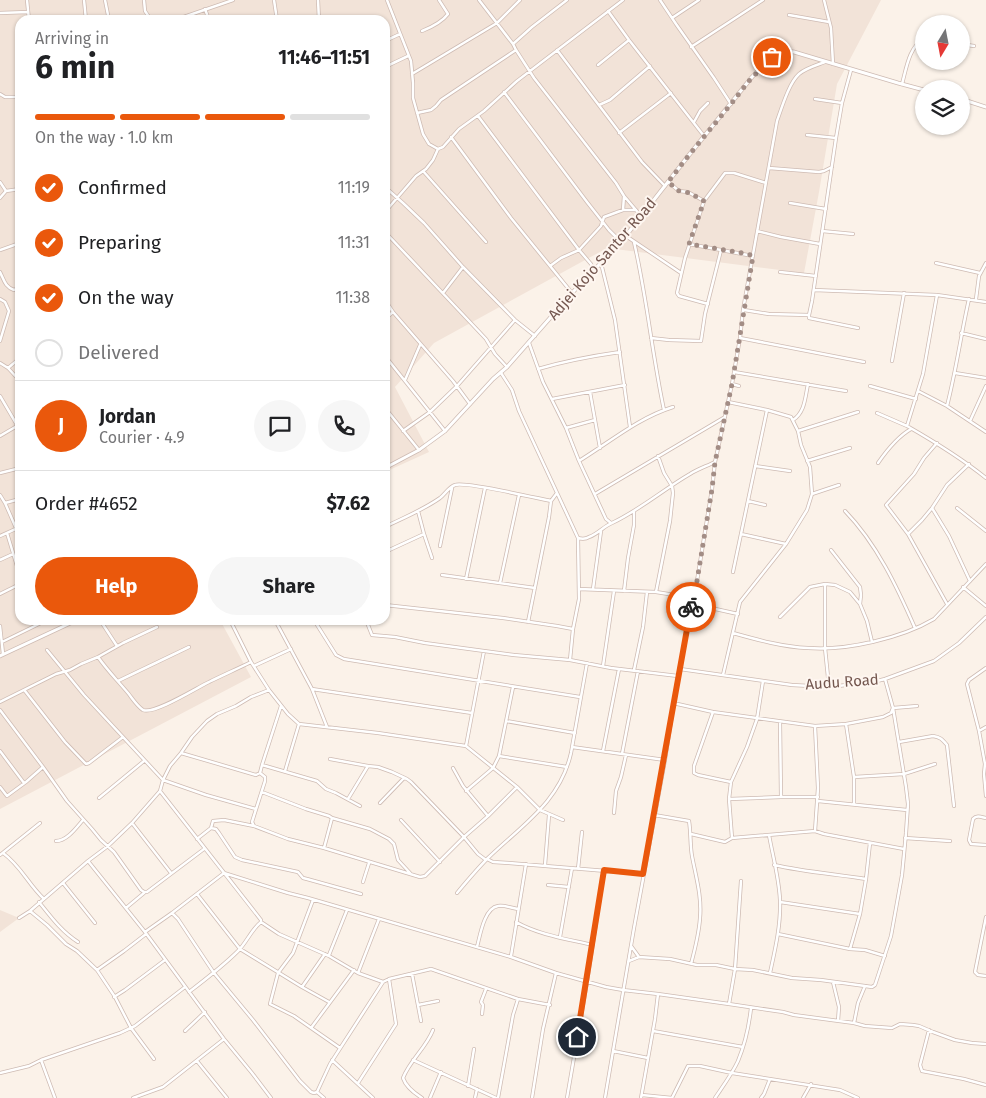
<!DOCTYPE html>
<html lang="en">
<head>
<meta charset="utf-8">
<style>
	:root { --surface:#fff; --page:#f6f6f6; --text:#202124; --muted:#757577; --line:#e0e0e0; --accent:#ea580c }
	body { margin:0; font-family:"Fira Sans",sans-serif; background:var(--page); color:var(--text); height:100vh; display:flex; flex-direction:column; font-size:19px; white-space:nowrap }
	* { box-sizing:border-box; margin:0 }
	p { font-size:16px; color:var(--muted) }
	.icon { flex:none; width:28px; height:28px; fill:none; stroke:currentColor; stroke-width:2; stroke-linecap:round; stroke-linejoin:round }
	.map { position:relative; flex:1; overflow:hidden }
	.panel { position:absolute; left:15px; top:15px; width:375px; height:610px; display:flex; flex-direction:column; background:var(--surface); border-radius:15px; box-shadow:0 1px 4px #0004 }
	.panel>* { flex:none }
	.needle { width:32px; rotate:190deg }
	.tools { position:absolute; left:915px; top:15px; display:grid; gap:10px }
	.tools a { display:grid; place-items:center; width:55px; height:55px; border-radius:50%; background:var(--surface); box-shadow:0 1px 4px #0004; font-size:25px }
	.pin { position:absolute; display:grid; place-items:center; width:42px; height:42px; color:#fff; margin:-21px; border:2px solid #fff; border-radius:50%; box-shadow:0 1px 5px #0007 }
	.courier { position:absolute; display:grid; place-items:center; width:50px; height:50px; margin:-25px; border:4px solid #ea580c; border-radius:50%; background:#fff; color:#222; box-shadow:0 1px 6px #0007 }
	.head em { font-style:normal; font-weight:700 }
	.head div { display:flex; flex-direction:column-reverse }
	.head { display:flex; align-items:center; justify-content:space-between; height:85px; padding:0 20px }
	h1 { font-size:32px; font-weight:700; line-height:38px }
	.bar { display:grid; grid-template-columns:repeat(4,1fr); gap:8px 5px; align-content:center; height:60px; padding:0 20px }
	.bar i { height:6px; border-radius:4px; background:var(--line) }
	.bar .selected { background:var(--accent) }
	.bar p { grid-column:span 4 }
	.line { display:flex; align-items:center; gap:12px; padding:0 20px; border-top:1px solid var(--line) }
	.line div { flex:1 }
	.round { display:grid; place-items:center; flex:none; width:52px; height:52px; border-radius:26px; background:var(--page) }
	ol { padding:0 20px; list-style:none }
	li { display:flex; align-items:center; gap:15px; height:55px }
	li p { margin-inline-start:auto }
	li .icon { padding:5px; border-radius:50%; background:var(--accent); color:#fff; stroke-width:4 }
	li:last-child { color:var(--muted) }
	li i { width:28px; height:28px; border:2px solid var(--line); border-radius:50% }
	.button { display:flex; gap:10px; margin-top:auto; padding:10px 20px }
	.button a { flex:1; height:58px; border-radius:30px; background:var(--accent); color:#fff; font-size:20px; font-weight:700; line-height:58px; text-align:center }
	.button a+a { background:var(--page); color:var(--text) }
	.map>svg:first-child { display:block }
	.residential { fill:#f2e3d8 }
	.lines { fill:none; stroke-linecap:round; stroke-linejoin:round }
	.minor-casing { stroke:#cebbb3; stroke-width:4 }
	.tertiary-casing { stroke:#cebbb3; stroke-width:4.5 }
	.minor { stroke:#fff; stroke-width:2.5 }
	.tertiary { stroke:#fff; stroke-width:3 }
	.done { stroke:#a38d85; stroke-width:5; stroke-dasharray:0 9 }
	.route { stroke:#ea580c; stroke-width:6 }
	.labels { text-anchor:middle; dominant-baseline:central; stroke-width:4; stroke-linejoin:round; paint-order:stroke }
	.street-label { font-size:15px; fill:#74574f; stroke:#fef6f0 }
</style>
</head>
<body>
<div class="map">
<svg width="986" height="1098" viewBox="0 0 986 1098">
	<rect width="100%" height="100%" fill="#fbf2e9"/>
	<path class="residential" d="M0 0H881L837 84 819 192 804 273 607 248 434 343 395 387 429 452 385 472V20H20V620H220L251 677 0 809Z
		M0 910 19 918 0 932Z"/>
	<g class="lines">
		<defs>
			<path id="minor" d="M27 0 29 20
				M84 0 86 20
				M105 0 109 20
				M144 0 145 11 151 20
				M274 0 277 20
				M318 0 319 20
				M387 0 411 61 413 83V98L423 134 429 144 438 149
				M479 0 513 44 516 50 534 78 616 183 624 196 641 216
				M660 0 676 24 714 78 731 104
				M824 0 831 28 833 64
				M205 9 209 20
				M608 11 629 40 704 136
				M0 13 28 12
				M789 15 829 22
				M672 18 699 0
				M60 20 86 19
				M175 20 233 0
				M422 31C432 27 442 22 448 14L439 0
				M385 41 400 34
				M513 44 532 27 567 0
				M961 44 974 46
				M691 47 763 0
				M557 50 642 162 665 186
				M598 65 629 40
				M385 67 408 56
				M412 74 497 23 520 0
				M902 84C906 70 909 46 924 39
				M504 92 587 202 609 230 621 242
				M0 94 5 97H20
				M815 99 842 103
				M599 105 610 100 650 66
				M417 113 431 110 436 106 441 100 516 50
				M478 116 579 250 591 264 594 271
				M694 122 700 111 708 103
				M619 133 671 93
				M807 135 836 138
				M451 137 511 218 572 293
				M769 168 819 172 824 171 832 167
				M423 171 486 242
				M0 182 6 191
				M668 182 679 191 688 192 704 201 685 258 677 293 679 296 708 304
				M385 187 403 203 424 223 463 267 515 320 535 336
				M0 198 6 191 20 189
				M704 201 725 173H734L766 183
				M790 203 826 209
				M623 210H636
				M385 212 416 176 426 169 433 160 438 149 443 147 459 129 484 111 517 81 623 0
				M757 231 781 237 820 244
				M822 231 853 234
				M385 232 486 339 495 354 507 367
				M626 236 681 273
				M634 242C647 298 652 354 664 410
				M689 244 753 256
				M0 250 20 243
				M601 263 615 320 630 427
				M936 263 980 273
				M550 266 561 258 579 250 601 226 604 217 623 210 624 196
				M0 272C4 280 5 287 14 290L20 287
				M780 272 816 276
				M814 290 937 295 986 302
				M443 293 463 267
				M937 295 923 374 907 426C935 442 961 458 986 478
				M0 299 5 302 9 311 0 341
				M976 299 979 276 986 263
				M385 300 393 312 453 381 470 404
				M744 310 769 314 809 315V318L858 328
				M809 315 812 301 836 138 842 103 851 70
				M385 319 393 312
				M961 333 986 339
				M651 338 669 340 701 341 705 314 721 250
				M740 338 864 362
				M529 343 543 382 566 428 579 461 606 519 611 523
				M385 356 445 431
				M892 361 904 293
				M0 363 8 368 20 381
				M8 368 20 358
				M538 369C565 361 592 356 620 352
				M734 372 846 391
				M501 373 512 390 519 411 578 538 579 599 573 629 570 660
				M955 373 986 378
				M405 380 420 345
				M732 384 739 386
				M870 386 916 399
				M918 391 947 406 986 432
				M590 392 600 448
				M0 396 20 430
				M552 399 625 385
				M947 406C956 371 961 334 969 299
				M385 408 419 450
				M877 413 907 426
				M793 420C805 412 805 398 808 384
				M970 421 986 386
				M566 428 595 420
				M403 431 430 412 457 386 515 320
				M798 431 858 412
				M0 436 17 426
				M937 443 924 458 914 474 886 505 908 534 947 604
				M579 461C610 442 638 418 673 407
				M807 461 850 448
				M878 463C887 450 897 437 911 429
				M755 466 790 471
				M0 473 20 468
				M595 494 725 417
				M812 494 839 485
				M0 495 5 503 20 499
				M748 501 765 505
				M5 503 16 528
				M932 508 949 536 970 581
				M957 508 986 531
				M418 511 424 534 432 558
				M845 511C877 544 897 587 915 628
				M385 527C403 518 423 510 440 498 445 494 449 487 455 485 464 481 536 498 551 501
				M7 533 20 576
				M741 534 786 544
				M908 534 922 520 932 508 947 485 969 464
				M0 536 20 527
				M578 538C582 539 586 539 589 537 598 534 604 526 612 523 640 510 664 489 690 474 698 469 707 466 715 462
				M440 546 452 488
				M831 550 860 587 861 595 860 604
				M385 552 424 534
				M0 560 13 554
				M733 572 767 410
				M442 575 535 588
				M466 579 485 488
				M500 583 519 495
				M825 584V648L829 687
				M963 587 986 606
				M579 589 656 592 693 598
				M593 589 601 531
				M624 591 628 558 634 525V511
				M656 592 670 521 673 493 672 486 664 473 658 456
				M0 594 20 584
				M385 605 503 618 557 626 573 629
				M711 608 738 614
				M780 617 810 587 825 584 835 585 850 592 860 604 867 621 872 642
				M100 620 117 646
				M230 620 251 662 269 690 288 714 299 724 378 733 466 746 517 787 540 810 563 820
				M275 620 312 689 472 713
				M314 620 336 655 344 659 580 697
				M366 620 372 635 395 637 425 643 514 655 570 660 611 668 678 676
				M528 622 549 517 551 501 557 493
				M0 626 3 654
				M733 633C758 640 783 647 808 648 846 651 902 638 934 619L986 564
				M2 642 47 620
				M47 650 84 695 163 780 206 795 256 809
				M98 657C107 670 118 681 128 693 132 698 137 706 143 710 154 715 198 687 209 682 223 675 237 669 251 662
				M254 666 291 649
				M603 666 614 591
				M986 668 969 680 967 684 979 731 985 764 984 774 986 796
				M680 669 792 685 829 687 873 682 885 679 934 661 959 643 986 617
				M634 670 643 627 647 592
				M723 675 740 602 786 544 807 510 812 494 810 467 801 445 798 431 791 417 767 410 728 402
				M118 681 189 647
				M312 689 327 727
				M25 691 65 742 86 764 89 763 123 737
				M0 702 56 674 70 670 81 664 98 657 123 643 157 627
				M673 703 713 712 815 726 846 724 883 717 891 713 893 708 885 679
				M0 710 43 767 67 801 92 829 101 840 114 852 141 890 144 892H147L204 849
				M713 712 694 766V773L698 775 731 782
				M506 721 575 733
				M780 722 781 797
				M846 724 854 777V804
				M979 731 986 727
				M899 742 933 736C940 737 942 739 947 745L954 806
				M466 746 484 651
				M572 747 665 760
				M0 751 24 783
				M603 751 619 669
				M181 753 256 775 260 773 262 765 317 781 326 789 336 793 360 806
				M622 754 638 671
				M499 756 567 767
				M330 759 368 766
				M262 765 281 706
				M453 768 463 786 488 816
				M285 771 299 724
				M260 773 265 777V781L252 822 254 826 288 839 324 848
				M854 777 904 774 935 764
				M0 787 7 796 26 782 43 767
				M160 791 163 780 170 766 181 753 192 737 207 721 217 714 236 706 251 697 269 690
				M466 791 493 768 499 756 513 687
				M262 792 306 809 329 816 332 818 324 848 420 877 425 876 464 837 488 816 517 787
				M99 798 144 761
				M348 799 368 766 378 767 392 772 407 779 411 782 464 837 478 854 486 860 487 859 493 862 509 863 643 874
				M729 799 781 797H818
				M818 801 907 810
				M380 803 404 778
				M614 813 616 791 621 777 626 755
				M654 815 689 821C691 833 690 845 692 856 696 877 702 897 700 918 699 934 695 949 691 964
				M332 818 370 829 389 839 394 844 398 860 411 874
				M986 818C981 817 977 815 973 819L969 840 971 844 986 845
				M401 820 440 862
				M132 823 171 873
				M211 828 213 821 224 820 254 826
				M815 831 818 788 815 726
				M691 834 725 842 732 838 815 831 824 834 904 849
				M769 835C773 857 779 878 780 900 781 925 775 950 770 973
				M732 838 729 799 731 782 747 747 757 719 763 681
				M905 838 950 841
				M197 839 211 828 216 829 219 833 235 857 242 860 298 872 303 878 307 879 361 894
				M56 841C67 841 76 828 83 820
				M3 853C21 866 28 884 44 899
				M0 855 40 823
				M88 861 145 932 224 1039 252 1073 271 1098
				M545 865 549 815
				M774 865C805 872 835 874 866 879
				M578 869 582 832
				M224 873 288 893 308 898 511 957 556 973 606 987 623 990 658 994 729 1004 783 1012 794 1015 854 1023 865 1026 892 1028 900 1024 913 1025 919 1026 933 1032 955 1040 972 1043 986 1044
				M363 882 369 863
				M63 883 95 923
				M548 885 569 887
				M457 893C467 881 477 869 488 858 522 825 560 802 571 753L587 663
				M197 894 240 949 302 987 329 1002
				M313 900 293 953 278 973 270 1004 294 1016 340 1048
				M39 902C51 917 62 932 78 942
				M780 902 860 914
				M126 908 144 893
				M30 911 47 925 66 944 77 951 97 970 115 997 131 1028 154 1059
				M172 913 178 919 214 973 253 1020 300 1081 311 1092 314 1093 317 1092 324 1098
				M986 917 975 972 978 975 986 976
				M19 918 30 911 88 861 108 846 132 823 160 791 261 920V922L279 934 329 956 358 973 383 982
				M516 922C539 935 567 939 593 945
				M145 932 172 913 224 873
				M778 934 850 949 865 950 885 956
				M560 937 572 868
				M631 946 639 957
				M477 947C480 936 484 908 498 906 504 905 512 908 518 909
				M850 949 860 914 866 879 870 843
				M329 955 347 910
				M511 956 526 864
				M629 961 639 957 670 959 697 965H716L735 969 741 881
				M97 970 124 951 146 934
				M358 973 379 919
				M412 974 421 1021
				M833 982 839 1007 838 1021
				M302 987 325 954
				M189 992C206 979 223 966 238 951 247 942 251 930 261 922
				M114 997 125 990 165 960
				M729 1004 735 969 753 970 792 978 821 980 865 986 872 987 875 985 891 936 902 875 906 833 908 804 906 787 893 708 917 706
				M418 1005 438 1001
				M482 1014 483 1005 481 1002 486 989
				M854 1023 858 1003 865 986
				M311 1028 354 970
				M929 1030 920 1065 922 1071 964 1079 986 1085
				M185 1031 205 1012
				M653 1031 743 1047
				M613 1051 648 1058
				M332 1060 373 1098
				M413 1060 496 1098
				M197 1061 227 1098
				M0 1073 29 1066 41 1060
				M358 1083 396 1024 389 979
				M468 1086 474 1049
				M317 1092 330 1064 383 982 389 979 431 969 518 999 550 1005
				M642 1095 672 1098
				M55 1098 41 1060 120 1033 135 1026 185 987
				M133 1098 163 1087 224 1039
				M422 1098C414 1093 406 1087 403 1078 410 1060 426 1048 433 1030
				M430 1098 441 1072
				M475 1098 477 1089
				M498 1098 513 1015 518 999
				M532 1098 543 1029 556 973
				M567 1098 587 982 604 871
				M605 1098 634 928 665 760 678 676 696 587 712 489 715 462 732 384 740 338 743 310 777 121C782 107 789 83 799 74 806 68 817 65 825 62
				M641 1098 655 1019 658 994
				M672 1098 688 1066H700L732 1073 840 1090 858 1098
				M715 1098C723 1086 732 1074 738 1061 745 1044 749 1026 751 1008
				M761 1098 764 1094 770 1079
				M803 1098 811 1084"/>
			<path id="tertiary" d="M961 99 986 107
				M385 468 419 450 445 431 493 379 507 367 572 293 621 242 689 155 752 77 769 60 777 54 787 51 794 52 898 83 924 90
				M0 656 77 620"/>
		</defs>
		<use href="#minor" class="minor-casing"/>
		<use href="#tertiary" class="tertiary-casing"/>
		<use href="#minor" class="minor"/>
		<use href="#tertiary" class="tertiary"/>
	</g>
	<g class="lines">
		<path class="done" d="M691 607 696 587 712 489 715 462 732 384 753 256 748 254 689 244 704 201 690 193 679 191 668 182 689 155 731 104 748 82 772 57"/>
		<path class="route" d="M577 1037 604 870 643 874 691 607"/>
	</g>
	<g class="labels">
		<g class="street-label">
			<text transform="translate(602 259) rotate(-49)">Adjei Kojo Santor Road</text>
			<text transform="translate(842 682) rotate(-4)">Audu Road</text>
		</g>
	</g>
</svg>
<div class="tools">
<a><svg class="needle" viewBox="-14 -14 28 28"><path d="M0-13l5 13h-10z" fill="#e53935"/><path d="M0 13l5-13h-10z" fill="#757577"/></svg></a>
<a><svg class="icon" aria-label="layers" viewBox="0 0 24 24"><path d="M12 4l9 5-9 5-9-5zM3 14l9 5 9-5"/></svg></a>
</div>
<div class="pin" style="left:772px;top:57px;background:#ea580c"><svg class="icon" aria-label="bag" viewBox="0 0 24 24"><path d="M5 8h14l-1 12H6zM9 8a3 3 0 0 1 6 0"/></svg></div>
<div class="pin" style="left:577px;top:1037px;background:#1f2937"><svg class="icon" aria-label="home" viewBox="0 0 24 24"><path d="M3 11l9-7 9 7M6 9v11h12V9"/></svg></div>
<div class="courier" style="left:691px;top:607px"><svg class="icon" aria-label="bike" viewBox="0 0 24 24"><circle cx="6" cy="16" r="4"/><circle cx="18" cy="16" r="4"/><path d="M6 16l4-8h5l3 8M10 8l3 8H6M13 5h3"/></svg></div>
<section class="panel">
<div class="head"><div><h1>6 min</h1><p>Arriving in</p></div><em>11:46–11:51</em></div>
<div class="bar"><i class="selected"></i><i class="selected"></i><i class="selected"></i><i></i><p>On the way · 1.0 km</p></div>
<ol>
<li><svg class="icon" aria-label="check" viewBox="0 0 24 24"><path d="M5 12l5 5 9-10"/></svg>Confirmed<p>11:19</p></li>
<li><svg class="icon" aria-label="check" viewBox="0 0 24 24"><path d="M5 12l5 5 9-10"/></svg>Preparing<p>11:31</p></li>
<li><svg class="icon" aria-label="check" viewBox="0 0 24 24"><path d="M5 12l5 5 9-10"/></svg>On the way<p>11:38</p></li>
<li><i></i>Delivered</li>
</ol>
<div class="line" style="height:90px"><b class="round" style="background:var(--accent);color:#fff">J</b><div><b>Jordan</b><p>Courier · 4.9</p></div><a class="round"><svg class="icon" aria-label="chat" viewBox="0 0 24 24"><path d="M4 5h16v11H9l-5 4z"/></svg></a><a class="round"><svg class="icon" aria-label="phone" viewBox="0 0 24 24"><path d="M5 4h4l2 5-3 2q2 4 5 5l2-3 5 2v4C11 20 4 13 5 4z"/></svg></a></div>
<div class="line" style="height:65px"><div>Order #4652</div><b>$7.62</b></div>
<div class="button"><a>Help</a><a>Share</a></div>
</section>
</div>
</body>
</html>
